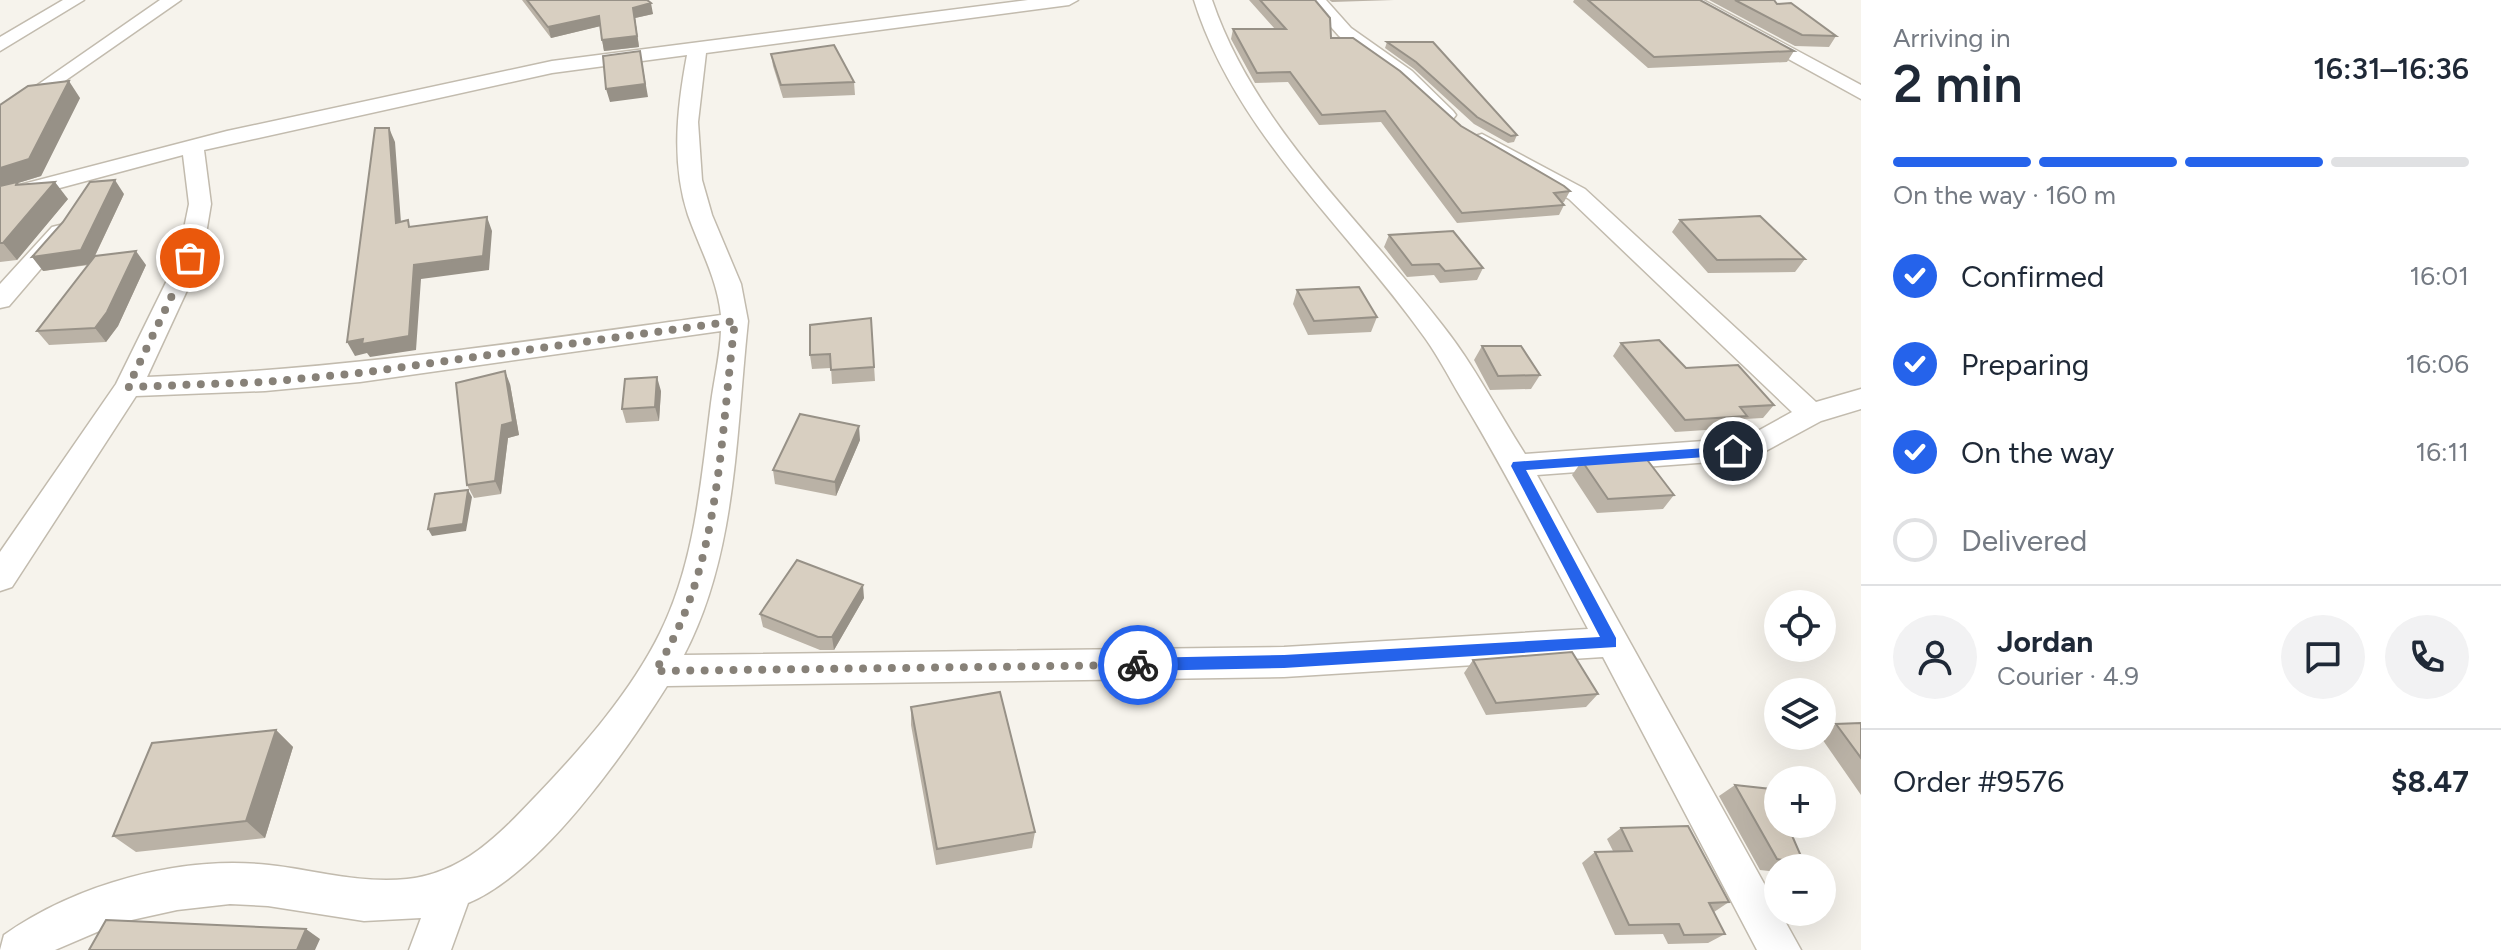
<!DOCTYPE html>
<html lang="en">
<head>
<meta charset="utf-8">
<style>
	:root { --surface:#fff; --page:#f2f2f3; --text:#1f2937; --muted:#747a83; --line:#e0e1e3; --accent:#2563eb }
	body { margin:0; font-family:Figtree,sans-serif; background:var(--page); color:var(--text); height:100vh; display:flex; flex-direction:column; font-size:30px; white-space:nowrap }
	* { box-sizing:border-box; margin:0 }
	p { font-size:26px; color:var(--muted) }
	.icon { flex:none; width:44px; height:44px; fill:none; stroke:currentColor; stroke-width:2; stroke-linecap:round; stroke-linejoin:round }
	.map { position:relative; flex:1; overflow:hidden }
	.drawer { display:flex; flex-direction:column; background:var(--surface); width:640px }
	.drawer>* { flex:none }
	.tools { position:absolute; left:1764px; top:590px; display:grid; gap:16px }
	.tools a { display:grid; place-items:center; width:72px; height:72px; border-radius:50%; background:var(--surface); box-shadow:0 8px 32px #0002; font-size:40px }
	.pin { position:absolute; display:grid; place-items:center; width:68px; height:68px; color:#fff; margin:-34px; border:4px solid #fff; border-radius:50%; box-shadow:0 2px 8px #0007 }
	.courier { position:absolute; display:grid; place-items:center; width:80px; height:80px; margin:-40px; border:6px solid #2563eb; border-radius:50%; background:#fff; color:#222; box-shadow:0 2px 10px #0007 }
	.head em { font-style:normal; font-weight:600 }
	.head div { display:flex; flex-direction:column-reverse }
	.head { display:flex; align-items:center; justify-content:space-between; height:136px; padding:0 32px }
	h1 { font-size:52px; font-weight:600; line-height:60px }
	.bar { display:grid; grid-template-columns:repeat(4,1fr); gap:12px 8px; align-content:center; height:96px; padding:0 32px }
	.bar i { height:10px; border-radius:6px; background:var(--line) }
	.bar .active { background:var(--accent) }
	.bar p { grid-column:span 4 }
	.line { display:flex; align-items:center; gap:20px; padding:0 32px; border-top:2px solid var(--line) }
	.line div { flex:1 }
	.round { display:grid; place-items:center; flex:none; width:84px; height:84px; border-radius:42px; background:var(--page) }
	ol { padding:0 32px; list-style:none }
	li { display:flex; align-items:center; gap:24px; height:88px }
	li p { margin-inline-start:auto }
	li .icon { padding:8px; border-radius:50%; background:var(--accent); color:#fff; stroke-width:4 }
	li:last-child { color:var(--muted) }
	li i { width:44px; height:44px; border:4px solid var(--line); border-radius:50% }
	main { display:flex; flex:1; min-height:0 }
	.map>svg:first-child { display:block }
	.lines { fill:none; stroke-linecap:round; stroke-linejoin:round }
	.street-casing { stroke:#c2bbae; stroke-width:3 }
	.street { fill:#fff; fill-rule:evenodd }
	.wall { fill:#bab2a6 }
	.shaded-wall { fill:#979187 }
	.building { fill:#d8cfc1; stroke:#979187; stroke-width:2 }
	.route { fill:#2563eb }
	.done { stroke:#878178; stroke-width:8; stroke-dasharray:0 14.4 }
</style>
</head>
<body>
<main>
<div class="map">
<svg width="1861" height="950" viewBox="0 0 1861 950">
	<rect width="100%" height="100%" fill="#f6f3ec"/>
	<g class="lines">
		<defs>
			<path id="street" d="M63 0H84L0 51V37Z
				M160 0H181L0 126V111Z
				M1028 0H1078L1069 5 706 53 698 122 702 180 712 215 741 284 748 321C736 432 737 554 684 655L1284 647 1588 629C1548 554 1509 478 1466 406 1452 383 1440 359 1425 338 1347 228 1235 132 1194 0H1212C1255 127 1363 222 1443 326 1474 365 1498 412 1525 454L1745 438 1792 412 1569 199 1475 144 1471 140 1475 136 1482 134 1585 189 1816 402 1861 389V409L1821 421 1751 459 1537 475 1801 950H1757L1603 657 1284 677 667 686C625 753 541 873 468 903L451 950H409L421 918 364 921 268 906 230 904 177 910 118 923 55 950H0L4 935C76 884 181 855 269 865 315 870 360 884 407 879 463 873 499 835 536 796 582 748 631 692 660 633 695 562 701 481 711 403 714 379 720 356 721 331L360 382 265 391 136 396 12 587 0 591V552L116 384 178 258 189 204 183 155 0 204V190L227 131 552 61ZM687 55C677 108 671 163 688 215 700 249 717 278 721 315 529 341 340 370 147 377L202 258 211 204 204 150 552 73Z
				M1307 0H1326L1351 28 1412 71 1453 111 1456 115 1453 119H1439L1398 79 1339 36Z
				M1681 0H1703L1861 85V99Z
				M60 225 68 227 72 232 68 237 9 306 0 308V284L52 227Z"/>
		</defs>
		<use href="#street" class="street-casing"/>
		<use href="#street" class="street"/>
	</g>
	<path class="wall" d="M522 0H647L653 14 635 18 639 47 604 51 600 26 551 38Z
		M1249 0H1315L1331 38 1461 126 1570 191 1564 202H1562L1564 205 1559 215 1457 223 1381 122 1319 125 1288 82 1255 83 1231 39 1233 29H1275Z
		M1329 0H1394L1332 2Z
		M1574 0H1700L1794 51 1787 62 1648 68 1573 2Z
		M1709 0H1774L1777 4 1836 36 1829 47 1795 46Z
		M1387 42 1517 135 1514 142 1508 143 1474 124 1414 69 1385 48Z
		M771 54 854 82 855 95 783 98 773 66Z
		M80 98 41 176 18 183 20 185 68 199 17 260 0 262V105Z
		M124 194 94 258 146 265 118 326 106 342 49 345 37 331 89 265 43 271Z
		M1680 220 1805 259 1795 272 1708 273 1672 232Z
		M1389 235 1483 268 1477 280 1440 283 1434 275 1407 277 1384 247Z
		M1297 290 1377 317 1371 332 1308 335 1293 304Z
		M871 318 875 381 832 384 831 368 812 369 810 355Z
		M1621 343 1686 368 1774 405 1763 418 1744 419 1737 428 1675 432 1613 356Z
		M1482 346 1540 375 1531 389 1490 390 1474 360Z
		M510 384 519 435 508 438 501 494 474 498 467 485Z
		M661 391 659 421 626 423 622 409Z
		M860 440 836 496 775 484 773 470Z
		M1582 461 1674 495 1663 509 1597 513 1572 475Z
		M864 598 834 650H820L763 627 760 614Z
		M1473 660 1598 694 1586 707 1486 715 1464 673Z
		M911 707 1035 832 1032 848 936 865 911 725Z
		M1861 723V795L1820 736H1822V735L1836 724Z
		M276 730 293 747 265 838 136 852 113 836Z
		M1735 785 1804 863 1795 868H1778V872L1760 870 1719 796Z
		M1621 828 1729 902 1714 912 1725 934 1708 943 1668 944 1663 934 1615 935 1582 863 1595 852 1613 851 1607 839Z"/>
	<path class="shaded-wall" d="M651 3 653 14 635 18 639 47 604 51 602 40 633 8Z
		M599 16 601 26 551 38 548 27Z
		M640 51 648 97 610 102 606 89Z
		M69 81 80 98 41 176 18 183 30 199 0 189V168Z
		M389 128 395 142 402 236 396 223Z
		M115 180 124 194 91 264 43 271 32 257Z
		M55 182 68 199 17 260 3 243Z
		M487 217 492 231 489 270 421 279 416 350 370 357 367 353 355 356 347 342 414 265Z
		M136 251 146 265 118 326 106 342 95 328Z
		M505 371 510 384 519 435 508 438 501 494 495 481Z
		M657 377 661 391 659 421 655 407Z
		M859 426 860 440 836 496 835 482Z
		M468 490 472 497 466 531 432 536 428 529Z
		M863 585 864 598 834 650 832 637Z
		M276 730 293 747 265 838 246 821Z
		M306 929 320 939 315 950H297Z"/>
	<path class="building" d="M527 0H647L651 3 633 8 637 36 602 40 599 16 548 27Z
		M1260 0H1315L1330 18 1331 38H1353L1400 71 1461 126 1564 186 1570 191 1554 193 1564 205 1462 213 1385 111 1322 115 1290 72 1257 73 1233 29H1286Z
		M1588 0H1700L1794 51 1654 57Z
		M1735 0H1774L1777 4 1791 3 1836 36 1802 35Z
		M1387 42H1433L1517 135 1511 136 1477 117 1416 62Z
		M834 45 854 82 781 85 771 54Z
		M640 51 645 84 606 89 603 56Z
		M69 81 29 159 0 168V105L28 86Z
		M375 128H389L396 223 408 220 409 227 487 217 483 256 414 265 409 336 362 344 363 339 347 342Z
		M115 180 81 250 32 257 63 222 90 182Z
		M17 182 16 185 55 182 3 243H0V186Z
		M1760 216 1805 259 1717 260 1680 220Z
		M1453 231 1483 268 1445 271 1439 264 1412 265 1389 235Z
		M136 251 107 312 95 328 37 331 95 256Z
		M1359 287 1377 317 1314 321 1297 290Z
		M871 318 874 367 831 370 830 354 810 355V325Z
		M1659 340 1686 368 1738 365 1774 405 1740 407 1747 416 1685 420 1621 343Z
		M1482 346H1521L1540 375 1498 376Z
		M505 371 513 422 502 425 495 481 467 485 456 383Z
		M657 377 655 407 622 409 625 379Z
		M800 414 859 426 835 482 773 470Z
		M1645 457 1674 495 1608 499 1582 461Z
		M468 490 463 524 428 529 435 494Z
		M797 560 863 585 832 637H818L760 614Z
		M1572 652 1598 694 1496 703 1473 660Z
		M1000 692 1035 832 937 849 911 707Z
		M1861 723V758L1836 724Z
		M276 730 246 821 113 836 152 743Z
		M1735 785 1771 789 1778 805V824H1787L1804 863 1777 859Z
		M1688 826 1729 902 1709 903 1725 934 1684 935 1679 924 1629 925 1595 852 1632 851 1621 828Z
		M106 920 306 929 297 950H89Z"/>
	<path class="route" d="M1733 446 1740 451 1733 455 1526 470 1616 638V647L1284 668 1138 671 1130 665 1138 658 1284 655 1600 637 1511 466 1513 462Z"/>
	<g class="lines">
		<path class="done" d="M190 258 128 387 265 382 360 373 735 321C720 437 721 569 655 671L1138 665"/>
	</g>
</svg>
<div class="tools">
<a><svg class="icon" aria-label="locate" viewBox="0 0 24 24"><circle cx="12" cy="12" r="6"/><path d="M12 2v4M12 18v4M2 12h4M18 12h4"/></svg></a>
<a><svg class="icon" aria-label="layers" viewBox="0 0 24 24"><path d="M12 4l9 5-9 5-9-5zM3 14l9 5 9-5"/></svg></a>
<a>+</a>
<a>−</a>
</div>
<div class="pin" style="left:190px;top:258px;background:#ea580c"><svg class="icon" aria-label="bag" viewBox="0 0 24 24"><path d="M5 8h14l-1 12H6zM9 8a3 3 0 0 1 6 0"/></svg></div>
<div class="pin" style="left:1733px;top:451px;background:#1f2937"><svg class="icon" aria-label="home" viewBox="0 0 24 24"><path d="M3 11l9-7 9 7M6 9v11h12V9"/></svg></div>
<div class="courier" style="left:1138px;top:665px"><svg class="icon" aria-label="bike" viewBox="0 0 24 24"><circle cx="6" cy="16" r="4"/><circle cx="18" cy="16" r="4"/><path d="M6 16l4-8h5l3 8M10 8l3 8H6M13 5h3"/></svg></div>
</div>
<section class="drawer">
<div class="head"><div><h1>2 min</h1><p>Arriving in</p></div><em>16:31–16:36</em></div>
<div class="bar"><i class="active"></i><i class="active"></i><i class="active"></i><i></i><p>On the way · 160 m</p></div>
<ol>
<li><svg class="icon" aria-label="check" viewBox="0 0 24 24"><path d="M5 12l5 5 9-10"/></svg>Confirmed<p>16:01</p></li>
<li><svg class="icon" aria-label="check" viewBox="0 0 24 24"><path d="M5 12l5 5 9-10"/></svg>Preparing<p>16:06</p></li>
<li><svg class="icon" aria-label="check" viewBox="0 0 24 24"><path d="M5 12l5 5 9-10"/></svg>On the way<p>16:11</p></li>
<li><i></i>Delivered</li>
</ol>
<div class="line" style="height:144px"><a class="round"><svg class="icon" aria-label="person" viewBox="0 0 24 24"><circle cx="12" cy="8" r="4"/><path d="M4 21q1-7 8-7t8 7"/></svg></a><div><b>Jordan</b><p>Courier · 4.9</p></div><a class="round"><svg class="icon" aria-label="chat" viewBox="0 0 24 24"><path d="M4 5h16v11H9l-5 4z"/></svg></a><a class="round"><svg class="icon" aria-label="phone" viewBox="0 0 24 24"><path d="M5 4h4l2 5-3 2q2 4 5 5l2-3 5 2v4C11 20 4 13 5 4z"/></svg></a></div>
<div class="line" style="height:104px"><div>Order #9576</div><b>$8.47</b></div>
</section>
</main>
</body>
</html>
